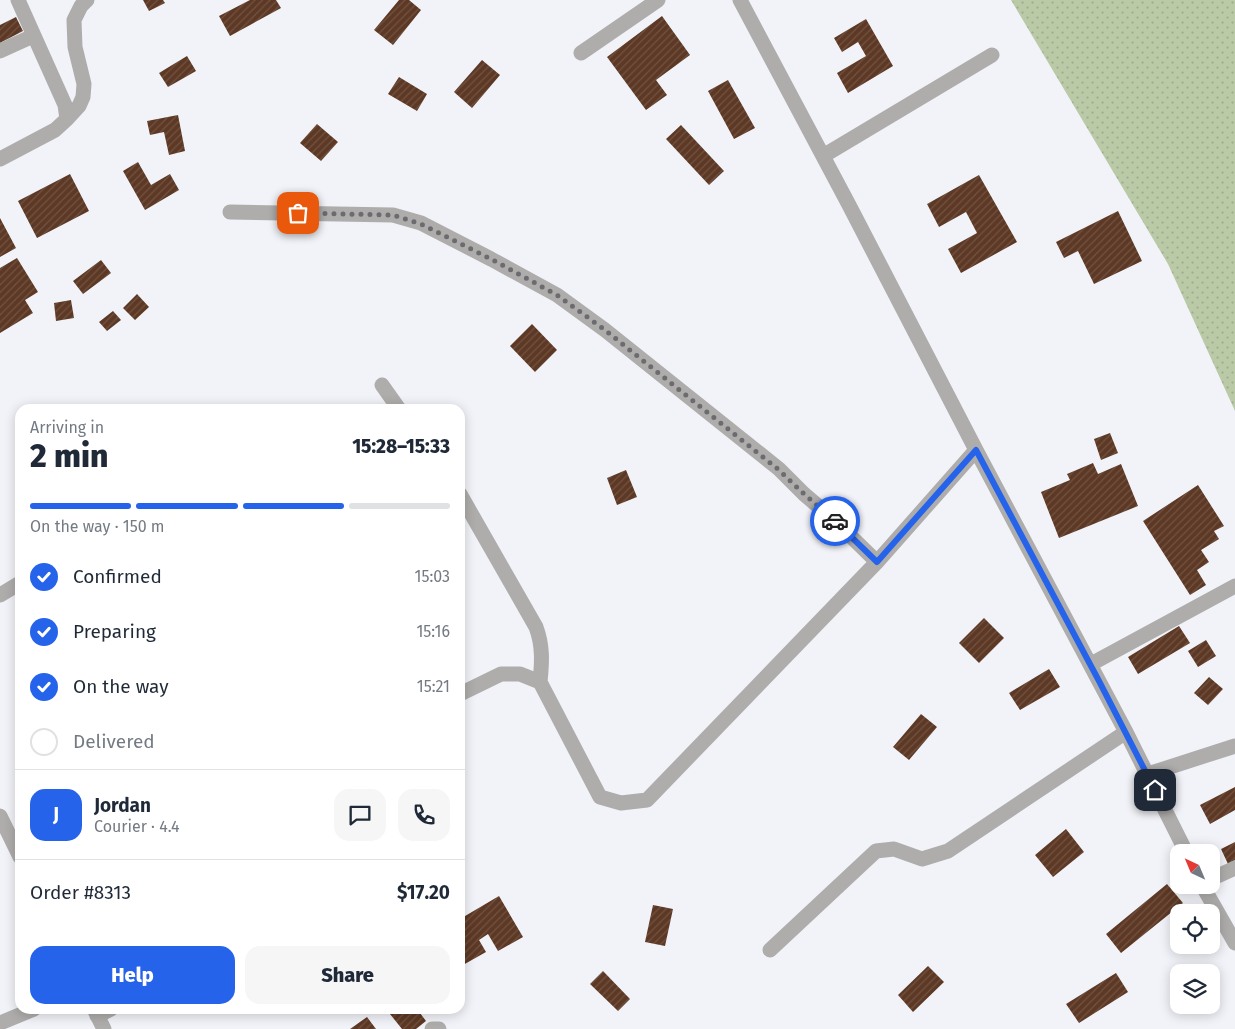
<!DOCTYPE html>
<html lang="en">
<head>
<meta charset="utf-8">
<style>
	:root { --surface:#fff; --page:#f6f6f7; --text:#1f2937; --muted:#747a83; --line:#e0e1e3; --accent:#2563eb }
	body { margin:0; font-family:"Fira Sans",sans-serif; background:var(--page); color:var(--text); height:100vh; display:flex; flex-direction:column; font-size:19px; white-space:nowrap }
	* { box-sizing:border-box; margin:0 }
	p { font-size:16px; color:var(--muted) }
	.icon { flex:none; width:28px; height:28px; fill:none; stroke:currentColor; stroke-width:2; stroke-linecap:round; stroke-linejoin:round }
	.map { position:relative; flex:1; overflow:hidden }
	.details { position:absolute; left:15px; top:404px; width:450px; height:610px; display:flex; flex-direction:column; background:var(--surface); border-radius:15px; box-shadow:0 2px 12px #0003 }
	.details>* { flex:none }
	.needle { width:32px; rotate:316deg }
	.controls { position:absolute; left:1170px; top:844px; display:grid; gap:10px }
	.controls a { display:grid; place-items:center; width:50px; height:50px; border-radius:10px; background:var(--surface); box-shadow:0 2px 12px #0003; font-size:25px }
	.pin { position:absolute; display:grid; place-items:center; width:42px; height:42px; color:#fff; margin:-21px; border-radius:10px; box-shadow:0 2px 8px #0006 }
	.courier { position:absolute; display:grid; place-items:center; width:50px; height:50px; margin:-25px; border:4px solid #2563eb; border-radius:50%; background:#fff; color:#222; box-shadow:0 1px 6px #0007 }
	.overview em { font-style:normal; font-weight:800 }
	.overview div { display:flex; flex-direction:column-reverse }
	.overview { display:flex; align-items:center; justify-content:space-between; height:85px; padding:0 15px }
	h1 { font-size:32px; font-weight:800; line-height:38px }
	.bar { display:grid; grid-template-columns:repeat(4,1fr); gap:8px 5px; align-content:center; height:60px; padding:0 15px }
	.bar i { height:6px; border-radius:4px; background:var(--line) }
	.bar .active { background:var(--accent) }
	.bar p { grid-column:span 4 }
	.line { display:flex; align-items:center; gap:12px; padding:0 15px; border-top:1px solid var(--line) }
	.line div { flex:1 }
	.round { display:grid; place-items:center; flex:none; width:52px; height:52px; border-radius:15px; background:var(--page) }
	ol { padding:0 15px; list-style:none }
	li { display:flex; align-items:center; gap:15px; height:55px }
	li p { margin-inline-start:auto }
	li .icon { padding:5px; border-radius:50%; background:var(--accent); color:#fff; stroke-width:4 }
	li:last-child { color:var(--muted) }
	li i { width:28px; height:28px; border:2px solid var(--line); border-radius:50% }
	.primary-button { display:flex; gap:10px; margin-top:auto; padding:10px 15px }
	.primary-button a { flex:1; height:58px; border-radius:15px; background:var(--accent); color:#fff; font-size:20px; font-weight:800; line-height:58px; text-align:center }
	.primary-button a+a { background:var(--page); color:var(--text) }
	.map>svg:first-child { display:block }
	.grass { fill:url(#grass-dots) }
	.building { fill:url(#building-hatch) }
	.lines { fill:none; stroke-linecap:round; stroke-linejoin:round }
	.minor { stroke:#aeadab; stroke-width:15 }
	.done { stroke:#6c6c70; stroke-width:5; stroke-dasharray:0 9 }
	.route { stroke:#2563eb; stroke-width:6 }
</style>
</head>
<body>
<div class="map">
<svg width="1235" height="1029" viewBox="0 0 1235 1029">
	<defs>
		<pattern id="grass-dots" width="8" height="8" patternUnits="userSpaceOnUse" patternTransform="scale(1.25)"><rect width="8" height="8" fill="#bac9a6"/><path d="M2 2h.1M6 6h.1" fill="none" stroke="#a0ac8f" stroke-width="1.8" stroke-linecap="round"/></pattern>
		<pattern id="building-hatch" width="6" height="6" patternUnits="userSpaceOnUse" patternTransform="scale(1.25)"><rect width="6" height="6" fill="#5d3824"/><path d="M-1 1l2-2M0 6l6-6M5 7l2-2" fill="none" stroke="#705343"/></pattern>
	</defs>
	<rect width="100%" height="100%" fill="#f1f3f8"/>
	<path class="grass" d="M1011 0H1235V411L1168 264Z"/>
	<path class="building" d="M143 0H163L165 3 149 11Z
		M250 0H276L281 8 230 36 219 16Z
		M399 0H409L421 10 393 45 374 30Z
		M662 16 690 55 656 80 667 95 646 110 607 57Z
		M16 17 23 31 0 43V25Z
		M866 19 893 66 848 93 837 73 866 56 858 42 842 52 834 38Z
		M187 56 196 71 168 87 159 73Z
		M482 60 500 75 472 108 454 92Z
		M399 77 427 94 417 111 388 94Z
		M728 80 755 128 734 139 708 91Z
		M178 115 185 151 169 155 164 132 150 135 147 121Z
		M317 124 338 142 321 161 300 143Z
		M681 125 724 171 709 185 666 139Z
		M138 162 151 185 170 174 179 190 145 210 123 171Z
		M70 174 89 211 37 238 18 201Z
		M979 175 1017 242 961 273 948 249 977 233 966 212 939 227 927 204Z
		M1118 211 1142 261 1094 284 1078 251 1064 258 1056 242Z
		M0 218 16 248 0 257Z
		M17 258 38 292 25 300 33 313 0 333V268Z
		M101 260 111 273 83 294 73 281Z
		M137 294 149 307 135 320 123 308Z
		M71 300 74 318 56 321 54 303Z
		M113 311 121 320 107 331 99 322Z
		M532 324 557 350 535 372 510 346Z
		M1110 433 1118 453 1101 460 1094 439Z
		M1093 463 1098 474 1121 464 1138 506 1059 538 1041 492 1070 480 1067 474Z
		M626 470 637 497 617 505 607 478Z
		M1198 485 1224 526 1214 531 1219 539 1201 550 1209 562 1197 570 1206 585 1190 595 1143 521Z
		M984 618 1004 638 979 663 959 643Z
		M1179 626 1190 643 1138 674 1128 657Z
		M1206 640 1216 656 1198 667 1188 651Z
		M1049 669 1060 687 1020 710 1009 693Z
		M1209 677 1223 689 1208 705 1194 693Z
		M921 714 937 727 909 760 893 747Z
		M1235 787V810L1210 824 1200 805Z
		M1066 829 1084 852 1053 877 1035 855Z
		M1235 842V860L1228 864 1221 849Z
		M1167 884 1183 903 1121 953 1106 934Z
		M499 896 523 937 498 951 488 934 479 940 486 952 463 965 460 960V919Z
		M653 905 673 909 665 946 645 942Z
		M928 966 944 982 913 1012 898 995Z
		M603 971 630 999 618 1011 590 984Z
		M1116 973 1128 992 1079 1023 1066 1004Z
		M386 1009H417L426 1021 416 1029H402Z
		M367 1017 376 1029H350Z"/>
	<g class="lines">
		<path class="minor" d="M18 0 65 105 67 119
			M740 0 849 205 976 450 1126 732 1186 852
			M0 51 33 36
			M581 53 658 0
			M823 156 992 55
			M0 159 55 130 67 119 79 106 83 97 84 84 75 47 74 20 81 6 87 0
			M230 212 393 215 421 223 491 259 557 295 605 330 779 469 804 494 832 518 877 562 976 450
			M382 385 399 409
			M460 494 536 627C543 646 542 662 540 682
			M0 595 20 583
			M1091 664 1235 586
			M460 694 501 674H520L540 682 600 797 621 803 647 800 877 562
			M1148 774 1235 746
			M0 816 20 857
			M1211 879 1235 868
			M1202 885 1235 943
			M770 950 876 851 894 849 922 859 948 851 1126 732
			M94 1009 104 1029
			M97 1016 111 1009
			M0 1023 34 1009
			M432 1029H439"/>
	</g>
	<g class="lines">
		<path class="done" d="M298 213 393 215 421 224 491 259 557 295 605 330 779 470 804 494 835 521"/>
		<path class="route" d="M835 521 877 562 976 450 1099 681 1155 790"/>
	</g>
</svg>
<div class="controls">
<a><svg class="needle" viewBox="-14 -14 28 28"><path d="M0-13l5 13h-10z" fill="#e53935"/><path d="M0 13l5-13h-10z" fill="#747a83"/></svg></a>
<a><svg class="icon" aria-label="locate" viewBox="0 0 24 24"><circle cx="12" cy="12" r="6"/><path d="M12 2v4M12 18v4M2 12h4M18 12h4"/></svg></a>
<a><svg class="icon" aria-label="layers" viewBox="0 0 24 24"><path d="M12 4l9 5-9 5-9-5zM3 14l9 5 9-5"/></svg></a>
</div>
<div class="pin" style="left:298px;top:213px;background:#ea580c"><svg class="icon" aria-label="bag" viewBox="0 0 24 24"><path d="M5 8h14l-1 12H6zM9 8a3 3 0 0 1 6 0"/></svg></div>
<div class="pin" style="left:1155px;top:790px;background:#1f2937"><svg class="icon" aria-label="home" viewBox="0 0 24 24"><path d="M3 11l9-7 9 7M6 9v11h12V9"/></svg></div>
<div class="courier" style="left:835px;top:521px"><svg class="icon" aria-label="car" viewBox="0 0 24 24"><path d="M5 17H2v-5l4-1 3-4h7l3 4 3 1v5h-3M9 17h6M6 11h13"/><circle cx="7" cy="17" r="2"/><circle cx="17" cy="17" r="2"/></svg></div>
<section class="details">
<div class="overview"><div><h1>2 min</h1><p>Arriving in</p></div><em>15:28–15:33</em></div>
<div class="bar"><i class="active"></i><i class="active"></i><i class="active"></i><i></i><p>On the way · 150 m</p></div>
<ol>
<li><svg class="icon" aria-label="check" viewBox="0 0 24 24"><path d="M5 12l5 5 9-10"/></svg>Confirmed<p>15:03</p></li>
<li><svg class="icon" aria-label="check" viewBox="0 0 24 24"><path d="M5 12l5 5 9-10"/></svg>Preparing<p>15:16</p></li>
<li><svg class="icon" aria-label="check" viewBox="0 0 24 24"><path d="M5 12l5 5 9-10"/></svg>On the way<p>15:21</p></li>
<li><i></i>Delivered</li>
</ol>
<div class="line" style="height:90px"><b class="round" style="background:var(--accent);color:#fff">J</b><div><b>Jordan</b><p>Courier · 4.4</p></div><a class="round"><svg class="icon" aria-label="chat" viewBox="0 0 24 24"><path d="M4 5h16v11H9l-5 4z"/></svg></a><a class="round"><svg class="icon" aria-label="phone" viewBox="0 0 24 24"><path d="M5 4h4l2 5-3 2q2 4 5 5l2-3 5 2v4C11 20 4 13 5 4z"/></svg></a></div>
<div class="line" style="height:65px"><div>Order #8313</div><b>$17.20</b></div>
<div class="primary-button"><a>Help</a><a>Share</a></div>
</section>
</div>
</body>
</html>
